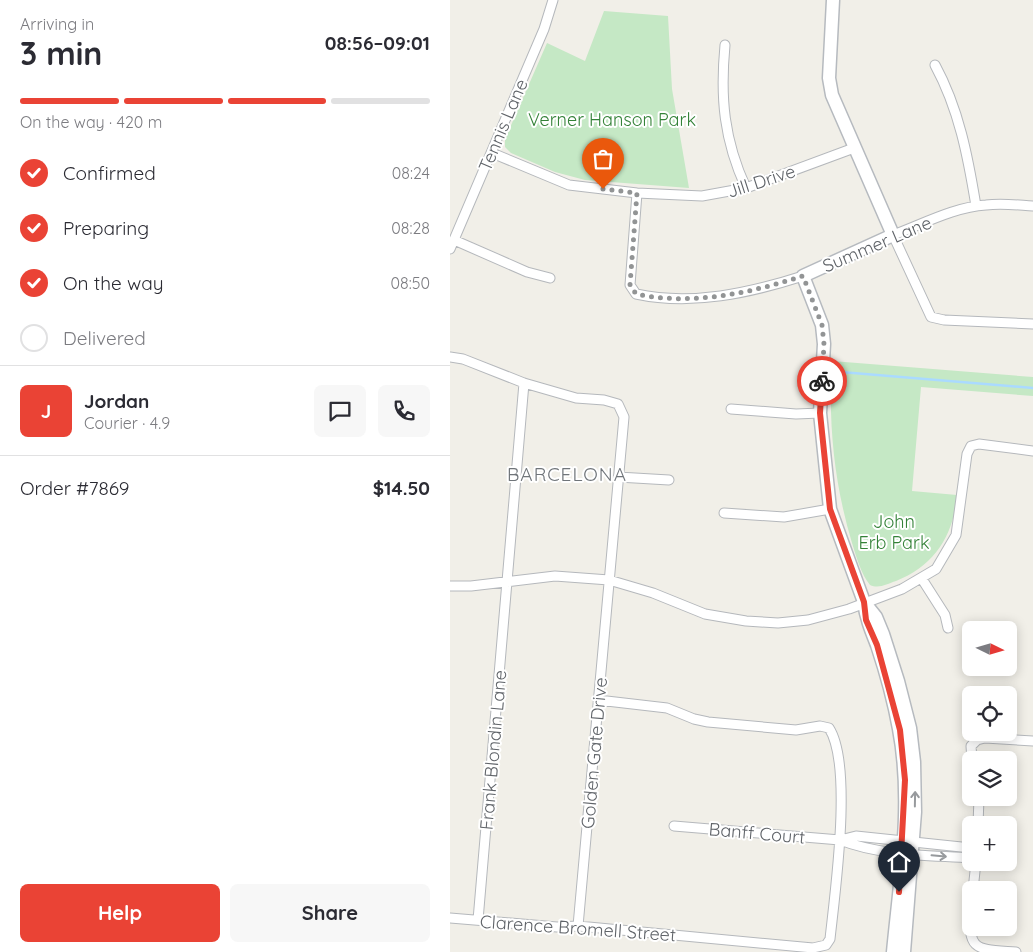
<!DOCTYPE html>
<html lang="en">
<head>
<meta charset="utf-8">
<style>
	:root { --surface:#fff; --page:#f7f7f7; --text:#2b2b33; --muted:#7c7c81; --line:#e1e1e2; --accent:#ea4335 }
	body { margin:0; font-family:Quicksand,sans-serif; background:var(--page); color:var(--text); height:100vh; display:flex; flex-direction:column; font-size:19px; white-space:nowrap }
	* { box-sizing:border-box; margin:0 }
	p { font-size:16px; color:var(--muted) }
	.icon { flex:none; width:28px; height:28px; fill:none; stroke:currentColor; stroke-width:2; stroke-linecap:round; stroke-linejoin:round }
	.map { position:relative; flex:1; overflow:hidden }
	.side { display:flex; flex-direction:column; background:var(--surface); width:450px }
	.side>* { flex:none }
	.needle { width:32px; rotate:95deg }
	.buttons { position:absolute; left:512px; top:621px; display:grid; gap:10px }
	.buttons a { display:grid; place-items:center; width:55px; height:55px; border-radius:8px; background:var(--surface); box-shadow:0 2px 12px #0003; font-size:25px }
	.pin { position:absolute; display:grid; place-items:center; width:42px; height:42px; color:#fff; margin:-51px -21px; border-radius:50% 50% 50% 0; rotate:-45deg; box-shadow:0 0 5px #0007 }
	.pin .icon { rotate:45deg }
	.courier { position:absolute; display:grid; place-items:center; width:50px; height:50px; margin:-25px; border:4px solid #ea4335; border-radius:50%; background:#fff; color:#222; box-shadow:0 1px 6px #0007 }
	.head em { font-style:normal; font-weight:800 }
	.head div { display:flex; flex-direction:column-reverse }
	.head { display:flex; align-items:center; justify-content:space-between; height:85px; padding:0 20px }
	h1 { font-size:32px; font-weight:800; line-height:38px }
	.bar { display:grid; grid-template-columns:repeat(4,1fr); gap:8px 5px; align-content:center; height:60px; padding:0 20px }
	.bar i { height:6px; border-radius:4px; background:var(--line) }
	.bar .current { background:var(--accent) }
	.bar p { grid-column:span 4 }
	.line { display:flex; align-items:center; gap:12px; padding:0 20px; border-top:1px solid var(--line) }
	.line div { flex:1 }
	.round { display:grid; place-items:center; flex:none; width:52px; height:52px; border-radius:8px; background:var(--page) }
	ol { padding:0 20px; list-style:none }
	li { display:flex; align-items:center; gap:15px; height:55px }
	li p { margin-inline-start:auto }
	li .icon { padding:5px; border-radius:50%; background:var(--accent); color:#fff; stroke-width:4 }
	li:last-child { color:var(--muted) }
	li i { width:28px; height:28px; border:2px solid var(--line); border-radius:50% }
	.action { display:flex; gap:10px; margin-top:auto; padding:10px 20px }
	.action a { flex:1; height:58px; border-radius:8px; background:var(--accent); color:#fff; font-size:20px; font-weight:800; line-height:58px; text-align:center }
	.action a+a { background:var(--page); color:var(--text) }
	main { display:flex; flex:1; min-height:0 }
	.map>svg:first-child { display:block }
	.park { fill:#c5e8c5 }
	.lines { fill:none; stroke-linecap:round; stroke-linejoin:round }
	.stream { stroke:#aadaff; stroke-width:2.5 }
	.street-casing { stroke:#b5b8bc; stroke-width:11 }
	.secondary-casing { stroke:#b6babf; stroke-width:15 }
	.street { stroke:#fff; stroke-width:9 }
	.secondary { stroke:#fff; stroke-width:12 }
	.oneway { stroke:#979a9d }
	.done { stroke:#929495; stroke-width:5; stroke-dasharray:0 9 }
	.route { stroke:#ea4335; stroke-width:6 }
	.labels { text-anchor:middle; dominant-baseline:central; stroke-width:4; stroke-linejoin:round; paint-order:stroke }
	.park-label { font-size:18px; fill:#348238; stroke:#fff }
	.street-label { font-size:18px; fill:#5f6368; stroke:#fff }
	.neighbourhood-label { font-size:19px; letter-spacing:1px; fill:#70757a; stroke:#fff }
</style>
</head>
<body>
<main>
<section class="side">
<div class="head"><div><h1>3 min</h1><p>Arriving in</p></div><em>08:56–09:01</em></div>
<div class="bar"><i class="current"></i><i class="current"></i><i class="current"></i><i></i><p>On the way · 420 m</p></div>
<ol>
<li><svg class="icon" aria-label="check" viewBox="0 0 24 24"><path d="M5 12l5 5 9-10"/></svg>Confirmed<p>08:24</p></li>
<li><svg class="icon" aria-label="check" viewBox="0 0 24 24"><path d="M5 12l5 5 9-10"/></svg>Preparing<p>08:28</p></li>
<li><svg class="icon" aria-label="check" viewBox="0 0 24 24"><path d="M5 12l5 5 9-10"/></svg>On the way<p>08:50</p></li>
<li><i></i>Delivered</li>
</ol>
<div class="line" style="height:90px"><b class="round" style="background:var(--accent);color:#fff">J</b><div><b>Jordan</b><p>Courier · 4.9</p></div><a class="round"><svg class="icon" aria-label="chat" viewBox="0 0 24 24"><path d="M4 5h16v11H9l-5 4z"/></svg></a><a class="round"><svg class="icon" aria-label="phone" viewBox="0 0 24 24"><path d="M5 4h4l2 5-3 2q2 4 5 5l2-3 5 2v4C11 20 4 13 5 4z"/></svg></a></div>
<div class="line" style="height:65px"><div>Order #7869</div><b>$14.50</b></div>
<div class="action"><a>Help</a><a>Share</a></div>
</section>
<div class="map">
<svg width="583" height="952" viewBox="0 0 583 952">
	<rect width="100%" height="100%" fill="#f1efe8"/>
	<path class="park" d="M154 11 218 16 222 89 239 188 135 180 105 172 61 153 55 147V139L97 43 135 61Z
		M382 361 583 377V396L471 387 462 491 507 495C504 535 484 566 446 581 437 584 429 589 420 585 411 574 406 556 402 543 384 483 378 423 382 361Z"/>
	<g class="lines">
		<path class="stream" d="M391 372 583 388"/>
		<defs>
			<path id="street" d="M275 45C270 98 274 140 296 188
				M485 65C509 109 518 157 526 206
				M42 153 119 185 187 193 252 196 296 188 404 148
				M187 193 180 285 186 294C242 306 300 293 353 276
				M583 206C567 205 552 203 536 205 504 207 473 224 443 235L481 317 494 320 583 324
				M4 240 77 272 100 278
				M0 249 94 29 103 0
				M0 357 13 359 74 383 126 398 154 400 168 404 174 417 128 926
				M281 409 346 414 370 413
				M168 477 219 480
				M274 513 334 517 380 509
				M472 579 495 615 498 628
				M0 586H21L105 576 159 580 203 593 255 614 296 621 328 623 358 620 399 609 452 589 486 569 506 535 517 454 521 446 529 444 583 451
				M522 760 521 746 527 740 535 738 583 741
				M528 825 529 798
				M224 826 390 840C431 856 478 855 521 858
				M390 840 406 836 521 848
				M523 890 526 862
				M521 908C517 952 526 949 566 952
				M0 918 107 927 128 926 363 948 376 945 380 939C385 892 403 765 379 728L370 726 346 730 258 722 244 719 217 708 148 700
				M28 920 74 383"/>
			<path id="secondary" d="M383 0 379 78 382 95 443 235 353 276 372 325 374 344 370 413 380 509 414 602 426 617 433 634 448 681 460 728 464 762 465 812 454 952
				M414 602C416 618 421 630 427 645 436 672 444 701 449 729 463 802 450 879 443 952"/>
		</defs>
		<use href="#street" class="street-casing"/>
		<use href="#secondary" class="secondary-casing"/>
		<use href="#street" class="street"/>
		<use href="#secondary" class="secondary"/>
	</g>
	<defs><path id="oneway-shaft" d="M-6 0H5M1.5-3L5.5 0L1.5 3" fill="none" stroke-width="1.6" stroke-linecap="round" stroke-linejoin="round" transform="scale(1.25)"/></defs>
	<g class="oneway">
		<use href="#oneway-shaft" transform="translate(465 799) rotate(-89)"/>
		<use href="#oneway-shaft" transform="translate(489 856) rotate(5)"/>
	</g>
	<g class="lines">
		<path class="done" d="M153 189 187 193 180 285 186 294C242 306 300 293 353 276L372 325 374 344 372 381"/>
		<path class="route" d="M372 381 370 413 380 509 414 602 416 620 427 645 450 730 455 780 449 892"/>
	</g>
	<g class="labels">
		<g class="park-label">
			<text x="162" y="119">Verner Hanson Park</text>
			<text x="444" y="521">John<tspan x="444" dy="21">Erb Park</tspan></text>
		</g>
		<g class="street-label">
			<text transform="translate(53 125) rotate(-67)">Tennis Lane</text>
			<text transform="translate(311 181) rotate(-18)">Jill Drive</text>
			<text transform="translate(427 244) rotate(-23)">Summer Lane</text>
			<text transform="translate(43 750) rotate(-85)">Frank Blondin Lane</text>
			<text transform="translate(144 753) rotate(-85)">Golden Gate Drive</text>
			<text transform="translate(307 833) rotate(5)">Banff Court</text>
			<text transform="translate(128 928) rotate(4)">Clarence Bromell Street</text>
		</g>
		<g class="neighbourhood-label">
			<text x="117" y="474">BARCELONA</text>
		</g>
	</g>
</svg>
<div class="buttons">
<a><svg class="needle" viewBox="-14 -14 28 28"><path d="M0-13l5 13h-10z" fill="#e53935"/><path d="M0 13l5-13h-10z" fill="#7c7c81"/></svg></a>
<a><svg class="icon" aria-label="locate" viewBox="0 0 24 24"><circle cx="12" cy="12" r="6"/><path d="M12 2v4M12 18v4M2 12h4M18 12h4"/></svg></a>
<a><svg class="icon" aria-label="layers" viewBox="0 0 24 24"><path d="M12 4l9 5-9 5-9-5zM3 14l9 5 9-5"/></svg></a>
<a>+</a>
<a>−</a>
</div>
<div class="pin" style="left:153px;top:189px;background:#ea580c"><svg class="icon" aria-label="bag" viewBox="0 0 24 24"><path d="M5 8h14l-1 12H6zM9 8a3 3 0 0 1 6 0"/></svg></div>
<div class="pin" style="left:449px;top:892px;background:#1f2937"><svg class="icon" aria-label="home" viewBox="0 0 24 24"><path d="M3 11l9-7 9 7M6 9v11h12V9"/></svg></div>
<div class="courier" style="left:372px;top:381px"><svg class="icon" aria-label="bike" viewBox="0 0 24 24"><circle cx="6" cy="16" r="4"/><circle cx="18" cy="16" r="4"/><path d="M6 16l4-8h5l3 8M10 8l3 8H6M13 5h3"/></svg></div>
</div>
</main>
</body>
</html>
